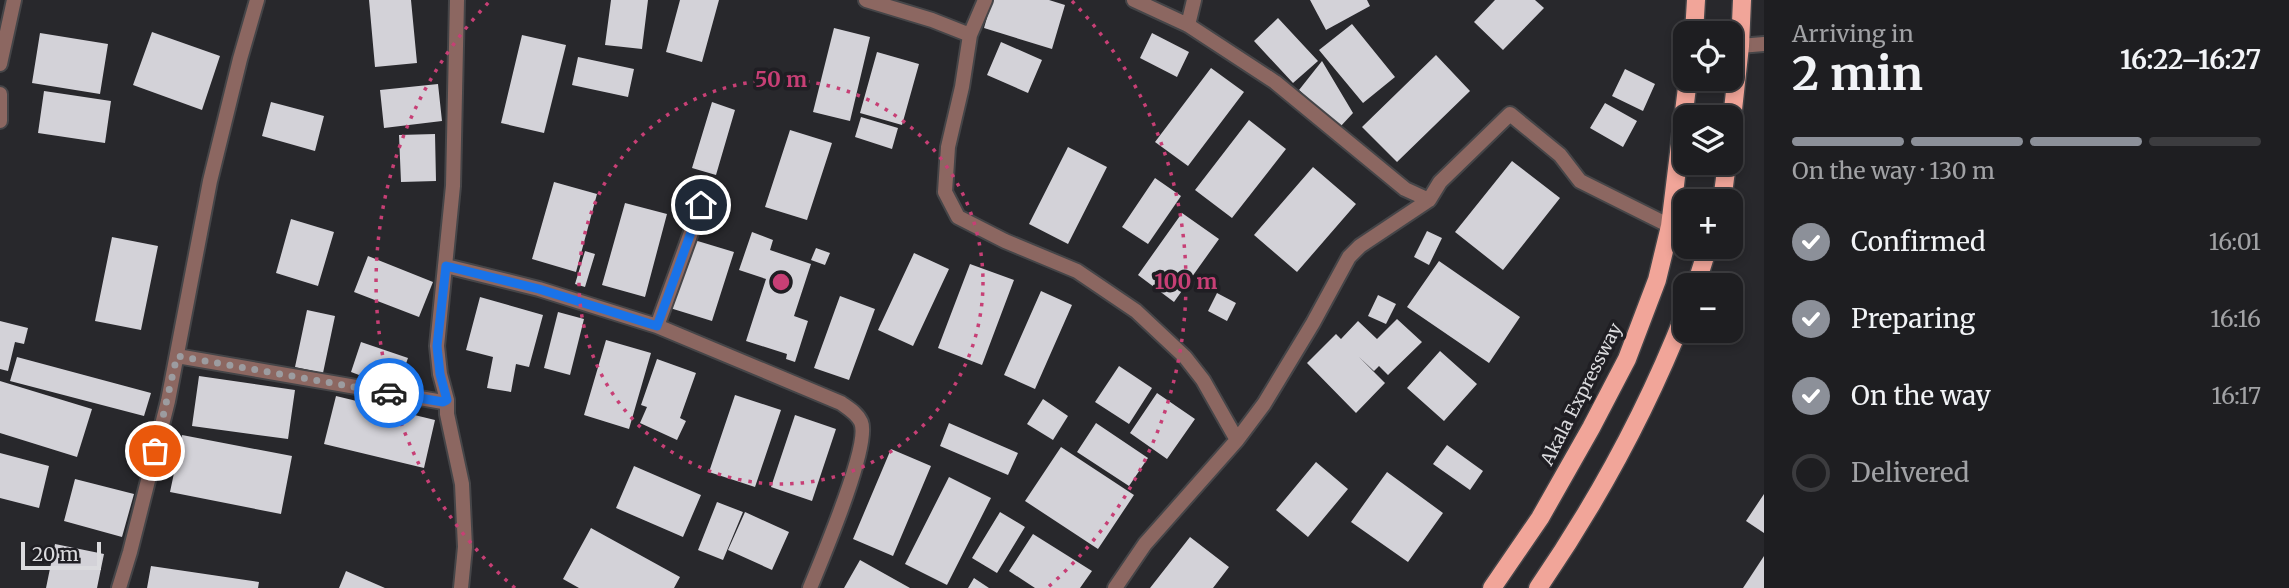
<!DOCTYPE html>
<html lang="en">
<head>
<meta charset="utf-8">
<style>
	:root { --surface:#1e1e21; --page:#2b2b2e; --text:#f1f3f6; --muted:#a1a2a5; --line:#3c3c3f; --accent:#8c9099 }
	body { margin:0; font-family:Merriweather,serif; background:var(--page); color:var(--text); height:100vh; display:flex; flex-direction:column; font-size:26px; white-space:nowrap }
	* { box-sizing:border-box; margin:0 }
	p { font-size:23px; color:var(--muted) }
	.icon { flex:none; width:38px; height:38px; fill:none; stroke:currentColor; stroke-width:2; stroke-linecap:round; stroke-linejoin:round }
	.map { position:relative; flex:1; overflow:hidden }
	.details { display:flex; flex-direction:column; background:var(--surface); width:525px }
	.details>* { flex:none }
	.controls { position:absolute; left:1673px; top:21px; display:grid; gap:14px }
	.controls a { display:grid; place-items:center; width:70px; height:70px; border-radius:14px; background:var(--surface); box-shadow:0 4px 10px #0003,0 0 0 2px var(--line); font-size:35px }
	.scale { position:absolute; left:21px; bottom:18px; width:80px; box-sizing:border-box; padding-left:7px; border:4px solid #dbdbde; border-top:0; font-size:19px; line-height:24px; white-space:nowrap; color:#dbdbde; -webkit-text-stroke:5px #1f1e23; paint-order:stroke }
	.pin { position:absolute; display:grid; place-items:center; width:60px; height:60px; color:#fff; margin:-30px; border:4px solid #fff; border-radius:50%; box-shadow:0 2px 7px #0007 }
	.courier { position:absolute; display:grid; place-items:center; width:70px; height:70px; margin:-35px; border:5px solid #1a73e8; border-radius:50%; background:#fff; color:#222; box-shadow:0 2px 9px #0007 }
	.headline em { font-style:normal; font-weight:700 }
	.headline div { display:flex; flex-direction:column-reverse }
	.headline { display:flex; align-items:center; justify-content:space-between; height:119px; padding:0 28px }
	h1 { font-size:46px; font-weight:700; line-height:52px }
	.bar { display:grid; grid-template-columns:repeat(4,1fr); gap:10px 7px; align-content:center; height:84px; padding:0 28px }
	.bar i { height:9px; border-radius:5px; background:var(--line) }
	.bar .current { background:var(--accent) }
	.bar p { grid-column:span 4 }
	ol { padding:0 28px; list-style:none }
	li { display:flex; align-items:center; gap:21px; height:77px }
	li p { margin-inline-start:auto }
	li .icon { padding:7px; border-radius:50%; background:var(--accent); color:#fff; stroke-width:4 }
	li:last-child { color:var(--muted) }
	li i { width:38px; height:38px; border:4px solid var(--line); border-radius:50% }
	main { display:flex; flex:1; min-height:0 }
	.map>svg:first-child { display:block }
	.building { fill:#d3d2d8 }
	.lines { fill:none; stroke-linecap:round; stroke-linejoin:round }
	.minor-casing { stroke:#454548; stroke-width:18 }
	.primary-casing { stroke:#454548; stroke-width:21 }
	.minor { stroke:#8c6761; stroke-width:14 }
	.primary { stroke:#f1a599; stroke-width:18 }
	.done { stroke:#9c9ca0; stroke-width:7; stroke-dasharray:0 12.6 }
	.route { stroke:#1a73e8; stroke-width:9 }
	.ring { fill:none; stroke:#c73f75; stroke-width:3.5; stroke-dasharray:3.5 7 }
	.labels { text-anchor:middle; dominant-baseline:central; stroke-width:7; stroke-linejoin:round; paint-order:stroke }
	.street-label { font-size:18px; fill:#dbdbde; stroke:#1f1e23 }
	.centre { fill:#c73f75; stroke:#1f1e23; stroke-width:3.5 }
	.ring-label { font-size:21px; text-anchor:middle; font-weight:bold; fill:#c73f75; stroke:#1f1e23; stroke-width:7; stroke-linejoin:round; paint-order:stroke }
</style>
</head>
<body>
<main>
<div class="map">
<svg width="1764" height="588" viewBox="0 0 1764 588">
	<rect width="100%" height="100%" fill="#28282c"/>
	<path class="building" d="M369 0H411L417 63 375 67Z
		M611 0H648L642 49 605 45Z
		M680 0H719L702 62 666 52Z
		M992 0H1049L1065 5 1052 49 984 28Z
		M1310 0H1367L1370 6 1326 30Z
		M1495 0H1535L1544 8 1503 50 1474 22Z
		M1278 18 1318 61 1293 83 1254 41Z
		M1352 24 1395 77 1363 103 1319 50Z
		M834 28 870 37 850 121 813 112Z
		M152 32 220 56 202 110 133 85Z
		M40 33 108 44 100 94 32 83Z
		M1152 33 1189 52 1177 77 1140 58Z
		M522 35 566 45 544 133 501 123Z
		M1001 42 1042 60 1028 93 987 75Z
		M877 52 919 64 902 125 860 113Z
		M1436 55 1470 91 1397 162 1362 127Z
		M578 57 634 69 628 97 572 85Z
		M1322 61 1353 113 1340 127 1299 90Z
		M1211 68 1244 92 1188 166 1155 142Z
		M1625 69 1655 84 1643 111 1612 96Z
		M438 84 442 121 384 128 380 90Z
		M44 91 111 101 105 143 38 133Z
		M271 102 324 116 315 151 262 136Z
		M712 102 735 110 716 175 692 168Z
		M1605 103 1637 121 1623 147 1590 128Z
		M861 117 898 128 892 149 855 137Z
		M1249 120 1286 149 1232 218 1195 190Z
		M790 130 832 143 807 220 765 207Z
		M435 134 436 181 401 182 399 135Z
		M1068 147 1107 167 1068 244 1029 224Z
		M1512 161 1560 198 1503 270 1455 232Z
		M1313 167 1356 204 1297 272 1254 235Z
		M1155 178 1181 196 1148 244 1122 227Z
		M554 182 597 194 576 272 532 259Z
		M625 203 667 214 645 297 602 285Z
		M1182 213 1219 239 1174 302 1138 275Z
		M291 219 334 232 318 286 276 273Z
		M1427 231 1442 238 1429 265 1414 257Z
		M752 232 773 240 770 250 811 264 794 316 808 321 795 362 786 359 787 354 746 341 766 279 739 270Z
		M112 237 158 246 141 330 95 321Z
		M691 239 734 252 712 321 670 308Z
		M816 248 830 253 825 265 811 260Z
		M585 251 595 254 585 287 575 284Z
		M914 253 949 269 913 346 878 330Z
		M368 256 433 282 419 317 354 292Z
		M1439 261 1520 317 1489 363 1407 307Z
		M970 264 1014 280 982 365 938 348Z
		M1041 291 1072 305 1035 389 1004 375Z
		M1217 293 1236 303 1227 321 1208 311Z
		M1378 295 1396 304 1386 324 1368 316Z
		M840 296 875 309 849 380 814 368Z
		M480 297 543 315 529 367 516 364 511 392 487 388 493 357 466 350Z
		M307 310 335 316 323 373 295 367Z
		M558 312 584 319 570 375 544 368Z
		M1397 319 1422 342 1388 375 1379 366 1374 371 1359 357 1385 383 1356 413 1307 363 1336 334 1341 339 1358 321 1377 339Z
		M0 321 28 328 24 344 15 342 8 371 0 369Z
		M606 340 651 353 629 429 584 415Z
		M361 342 408 358 397 389 351 372Z
		M1440 351 1477 384 1444 421 1407 388Z
		M17 357 151 393 144 416 10 381Z
		M657 359 696 373 680 418 686 421 677 440 640 423 647 407 641 405Z
		M1119 366 1152 388 1129 424 1095 402Z
		M199 376 295 390 288 439 192 426Z
		M0 381 92 409 77 457 0 433Z
		M1157 393 1195 419 1167 459 1130 433Z
		M735 395 781 410 755 487 709 472Z
		M336 396 435 420 424 468 324 444Z
		M1043 399 1068 416 1053 440 1027 424Z
		M795 415 836 429 812 501 771 487Z
		M949 423 1018 453 1008 475 940 446Z
		M1096 423 1148 458 1129 486 1077 452Z
		M182 435 292 456 281 514 170 492Z
		M1447 445 1483 471 1470 490 1433 464Z
		M1061 447 1134 495 1098 549 1025 501Z
		M891 449 931 466 893 556 853 539Z
		M0 453 49 466 39 508 0 498Z
		M1316 462 1348 489 1308 537 1276 510Z
		M634 466 701 495 683 537 616 508Z
		M1387 472 1443 513 1408 562 1351 522Z
		M949 477 991 498 947 585 905 564Z
		M75 479 134 494 122 537 64 521Z
		M1764 494V533L1746 521Z
		M717 502 743 512 723 560 698 550Z
		M745 512 789 532 772 570 728 550Z
		M1000 512 1025 527 997 573 972 558Z
		M591 528 680 577 674 588H579L563 579Z
		M1033 534 1092 571 1080 588H1035L1009 571Z
		M1190 537 1229 567 1213 588H1150Z
		M55 544 104 554 97 588H46Z
		M1764 556V588H1743Z
		M860 560 910 588H844Z
		M151 566 259 582 258 588H147Z
		M346 571 385 588H339Z
		M974 578 989 588H968Z"/>
	<g class="lines">
		<defs>
			<path id="minor" d="M457 0 453 186 437 346 440 374 447 400V414L462 484 465 547 461 588
				M866 0 932 20 970 35 985 0
				M1134 0 1188 25 1275 82 1405 189 1429 200 1440 182 1510 114 1560 155 1580 181 1670 226
				M1188 25 1194 0
				M970 35 962 87 948 147 945 192 958 217 1005 241 1077 271 1136 311 1185 357 1203 380 1237 440
				M1740 46 1764 44
				M0 64 14 0
				M0 94V121
				M446 266 539 289 657 326 841 403C848 408 857 413 861 422 871 444 821 561 810 588
				M657 326 701 205
				M177 356 443 402 447 400
				M119 588 130 552 168 401 210 181 240 59 257 0
				M1115 588 1145 544 1237 440 1264 404 1313 323 1349 257 1360 246 1429 200"/>
			<path id="primary" d="M1694 33 1696 0
				M1731 128 1740 46 1742 0
				M1722 201 1727 163
				M1696 285 1708 247
				M1492 588 1540 518 1591 428 1627 359 1657 280 1670 226 1688 79
				M1538 588C1597 502 1647 410 1685 313"/>
		</defs>
		<use href="#minor" class="minor-casing"/>
		<use href="#primary" class="primary-casing"/>
		<use href="#minor" class="minor"/>
		<use href="#primary" class="primary"/>
	</g>
	<g class="lines">
		<path class="done" d="M155 451 177 356 389 393"/>
		<path class="route" d="M389 393 443 402 447 400 440 374 437 346 446 266 539 289 657 326 701 205"/>
	</g>
	<g class="ring">
		<circle cx="781" cy="282" r="202"/>
		<path d="M515 588A405 405 0 0 1 490 1M1072 1A405 405 0 0 1 1047 588"/>
	</g>
	<g class="labels">
		<g class="street-label">
			<text transform="translate(1581 394) rotate(-63)">Akala Expressway</text>
		</g>
	</g>
	<circle cx="781" cy="282" r="10" class="centre"/>
	<g class="ring-label">
		<text x="781" y="87">50 m</text>
		<text x="1186" y="289">100 m</text>
	</g>
</svg>
<div class="controls">
<a><svg class="icon" aria-label="locate" viewBox="0 0 24 24"><circle cx="12" cy="12" r="6"/><path d="M12 2v4M12 18v4M2 12h4M18 12h4"/></svg></a>
<a><svg class="icon" aria-label="layers" viewBox="0 0 24 24"><path d="M12 4l9 5-9 5-9-5zM3 14l9 5 9-5"/></svg></a>
<a>+</a>
<a>−</a>
</div>
<div class="scale">20 m</div>
<div class="pin" style="left:155px;top:451px;background:#ea580c"><svg class="icon" aria-label="bag" viewBox="0 0 24 24"><path d="M5 8h14l-1 12H6zM9 8a3 3 0 0 1 6 0"/></svg></div>
<div class="pin" style="left:701px;top:205px;background:#1f2937"><svg class="icon" aria-label="home" viewBox="0 0 24 24"><path d="M3 11l9-7 9 7M6 9v11h12V9"/></svg></div>
<div class="courier" style="left:389px;top:393px"><svg class="icon" aria-label="car" viewBox="0 0 24 24"><path d="M5 17H2v-5l4-1 3-4h7l3 4 3 1v5h-3M9 17h6M6 11h13"/><circle cx="7" cy="17" r="2"/><circle cx="17" cy="17" r="2"/></svg></div>
</div>
<section class="details">
<div class="headline"><div><h1>2 min</h1><p>Arriving in</p></div><em>16:22–16:27</em></div>
<div class="bar"><i class="current"></i><i class="current"></i><i class="current"></i><i></i><p>On the way · 130 m</p></div>
<ol>
<li><svg class="icon" aria-label="check" viewBox="0 0 24 24"><path d="M5 12l5 5 9-10"/></svg>Confirmed<p>16:01</p></li>
<li><svg class="icon" aria-label="check" viewBox="0 0 24 24"><path d="M5 12l5 5 9-10"/></svg>Preparing<p>16:16</p></li>
<li><svg class="icon" aria-label="check" viewBox="0 0 24 24"><path d="M5 12l5 5 9-10"/></svg>On the way<p>16:17</p></li>
<li><i></i>Delivered</li>
</ol>
</section>
</main>
</body>
</html>
